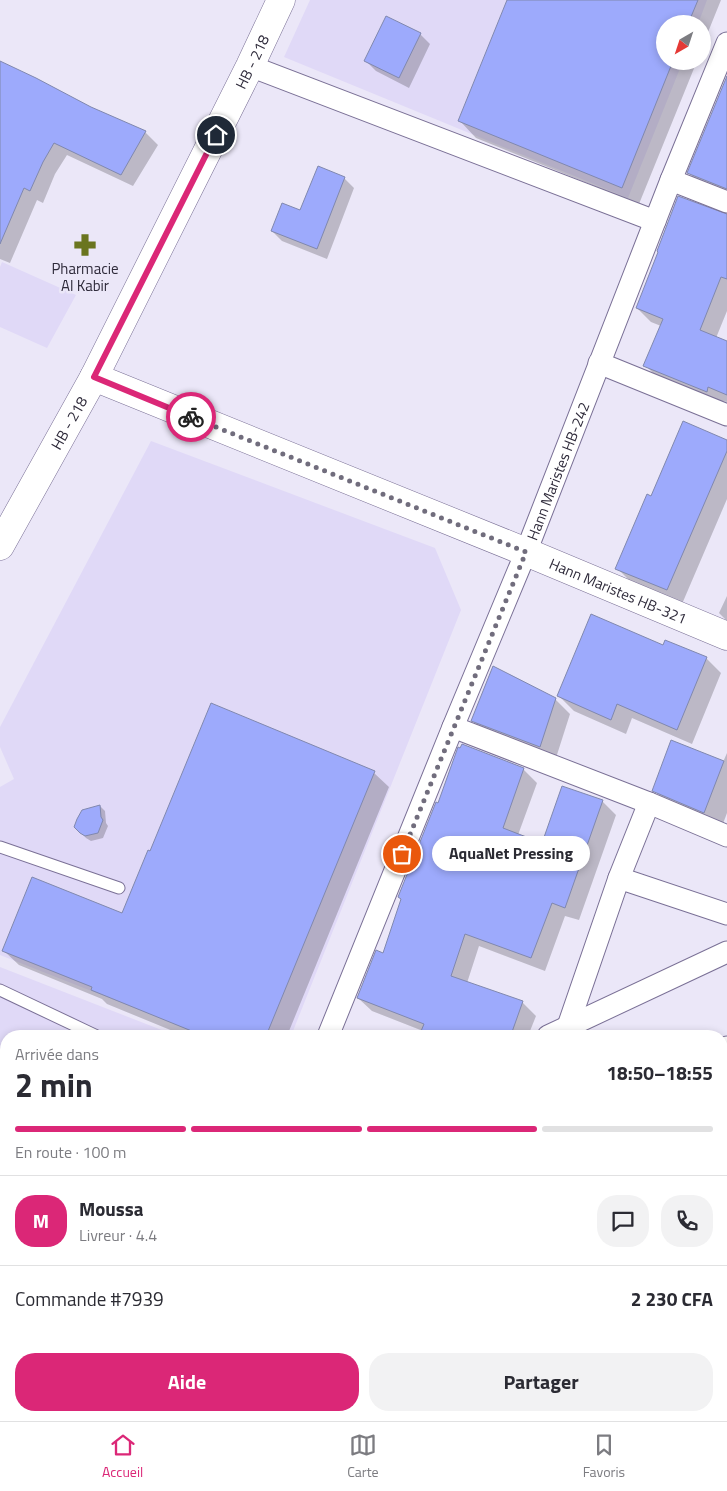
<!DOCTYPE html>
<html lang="fr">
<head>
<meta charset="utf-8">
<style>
	:root { --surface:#fff; --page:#f2f2f3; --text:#2b2b33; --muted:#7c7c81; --line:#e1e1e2; --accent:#db2777 }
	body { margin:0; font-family:"Titillium Web",sans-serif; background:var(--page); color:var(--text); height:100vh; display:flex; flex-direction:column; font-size:19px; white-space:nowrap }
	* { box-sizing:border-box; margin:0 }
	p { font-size:16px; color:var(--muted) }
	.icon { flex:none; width:28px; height:28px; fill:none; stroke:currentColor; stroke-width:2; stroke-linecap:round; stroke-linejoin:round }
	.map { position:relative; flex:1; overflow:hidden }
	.side { position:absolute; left:0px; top:1030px; width:728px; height:391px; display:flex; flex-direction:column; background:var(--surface); border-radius:20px 20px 0 0; box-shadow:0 2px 8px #0003 }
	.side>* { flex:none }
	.needle { width:32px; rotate:219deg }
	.buttons { position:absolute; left:656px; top:15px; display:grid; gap:10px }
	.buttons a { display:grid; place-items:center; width:55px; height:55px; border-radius:50%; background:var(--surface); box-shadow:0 2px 8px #0003; font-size:25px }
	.pin { position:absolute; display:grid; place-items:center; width:42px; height:42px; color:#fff; margin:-21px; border:2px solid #fff; border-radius:50%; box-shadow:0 1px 5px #0007 }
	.courier { position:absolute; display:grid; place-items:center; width:50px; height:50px; margin:-25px; border:4px solid #db2777; border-radius:50%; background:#fff; color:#222; box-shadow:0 1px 6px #0007 }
	.bubble { position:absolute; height:35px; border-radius:18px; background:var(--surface); box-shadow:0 2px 8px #0003; font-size:16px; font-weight:700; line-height:35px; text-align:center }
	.headline em { font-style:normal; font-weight:700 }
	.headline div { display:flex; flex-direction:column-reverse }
	.headline { display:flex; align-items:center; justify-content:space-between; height:85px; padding:0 15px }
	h1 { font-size:32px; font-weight:700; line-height:38px }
	.bar { display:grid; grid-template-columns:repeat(4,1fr); gap:8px 5px; align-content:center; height:60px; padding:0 15px }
	.bar i { height:6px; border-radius:4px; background:var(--line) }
	.bar .on { background:var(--accent) }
	.bar p { grid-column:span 4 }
	.line { display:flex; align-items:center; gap:12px; padding:0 15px; border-top:1px solid var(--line) }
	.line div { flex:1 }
	.round { display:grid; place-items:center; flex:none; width:52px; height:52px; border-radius:20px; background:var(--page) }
	.cta { display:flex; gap:10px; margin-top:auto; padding:10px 15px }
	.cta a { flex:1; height:58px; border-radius:20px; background:var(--accent); color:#fff; font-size:20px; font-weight:700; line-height:58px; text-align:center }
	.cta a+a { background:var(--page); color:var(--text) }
	.dock { display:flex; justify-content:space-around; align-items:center; height:70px; border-top:1px solid var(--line); background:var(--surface); font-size:14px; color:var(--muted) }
	.dock a { display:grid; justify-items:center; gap:2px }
	.dock .on { color:var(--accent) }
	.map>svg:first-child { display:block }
	.built { fill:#e0d9f7 }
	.green { fill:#eba573 }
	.shadow { fill:#0003 }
	.building { fill:#9daafc; stroke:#8088ae }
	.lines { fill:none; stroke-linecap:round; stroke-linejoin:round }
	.service-casing { stroke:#7a7096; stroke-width:13 }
	.minor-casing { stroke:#7a7096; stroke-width:23 }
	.tertiary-casing { stroke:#7a7096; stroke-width:29 }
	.secondary-casing { stroke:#7a7096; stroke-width:29 }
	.service { stroke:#fff; stroke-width:11 }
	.minor { stroke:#fff; stroke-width:21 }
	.tertiary { stroke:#fff; stroke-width:28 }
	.secondary { stroke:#fff; stroke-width:28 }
	.done { stroke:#716d7d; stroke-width:5; stroke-dasharray:0 9 }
	.route { stroke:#db2777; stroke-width:6 }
	.labels { text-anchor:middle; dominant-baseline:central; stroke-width:5; stroke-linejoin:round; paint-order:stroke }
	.street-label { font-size:15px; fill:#2f2b3b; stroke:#ebe7f8 }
	.poi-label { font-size:15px; fill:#2f2b3b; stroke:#ebe7f8 }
</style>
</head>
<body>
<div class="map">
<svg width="727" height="1421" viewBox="0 0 727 1421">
	<rect width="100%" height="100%" fill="#ebe7f8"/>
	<path class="built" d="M310 0H707L698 24H665V61H683L628 198 284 57Z
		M2 262 76 295 47 348 0 327V267Z
		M151 441 435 548 461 610 291 1036H206L0 955V787L14 779 0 747V727Z
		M0 967 177 1036H6V1269H0Z"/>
	<path class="green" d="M721 1319 727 1322V1414L721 1412Z"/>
	<path class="shadow" d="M509 0H721L702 47V24H665V61H697L639 204 476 138 460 121Z
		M420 34 430 44 409 88 376 71 366 61Z
		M0 63 91 108 145 132 158 145 133 186 67 155 55 174 43 203 37 200 10 263 0 259Z
		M727 79V196L703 187 689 173Z
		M344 178 354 188 327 259 282 241 272 231 301 212Z
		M727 215V311L716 338 727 342V402L723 401 721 405 659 379 645 365 661 326 651 322 637 308Z
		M727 441V499L682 604 632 583 617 568 652 497Z
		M727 596V621L719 613Z
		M664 646 706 658 721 673 692 744 632 718 626 734 574 711 559 696Z
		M555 699 570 714 555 761 487 735 472 720Z
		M727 753V813L721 829 670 807 654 790 723 762Z
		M523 769 537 783 518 835 543 845 602 801 616 815 579 920 565 916 545 971 479 946 467 983 522 1002 536 1016 528 1036H421L423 1031 372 1011 358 998 383 955 402 900 399 897Z
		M374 773 389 787 287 1036H185L107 1004 102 999 19 965 4 951 123 915Z
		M100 806 105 811 106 823 108 826 103 838 91 841 86 838 76 826Z
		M727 1109V1181L721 1179V1124Z
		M187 1415H306L313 1418 317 1421H185Z"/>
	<path class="building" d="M507 0H698L688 24H665V61H673L622 188 458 121Z
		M386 16 421 33 399 78 364 61Z
		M0 61 36 78 91 107 146 131 121 175 54 143 43 162 30 191 24 188 0 244Z
		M727 76V189L687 173Z
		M318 166 345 177 317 249 271 231 282 203 300 210Z
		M678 196 727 214V279L721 277 700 330 727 341V395L708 387 707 392 643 366 663 319 636 308 658 252 657 251Z
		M683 421 727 440V451L667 590 615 569 647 494 651 496Z
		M591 614 663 645 665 640 707 657 677 730 617 704 611 720 557 696Z
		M493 666 556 698 540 747 471 721Z
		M211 703 375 771 266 1036H204L91 990 92 987 2 951 32 877 122 913 148 850 150 851Z
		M671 740 724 761 704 813 652 791Z
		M462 744 524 768 503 828 542 843 562 786 603 800 565 908 552 903 531 958 465 934 451 976 523 1001 512 1032 498 1036H419L424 1024 357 998 376 950 383 953 401 899 398 897 436 802 438 803 458 747 460 748Z
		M100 805 101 817 103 820 98 833 85 836 80 833 74 827 77 819 82 810Z"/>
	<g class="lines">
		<defs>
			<path id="service" d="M0 847 119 888
				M0 990 97 1036"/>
			<g id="minor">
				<path d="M250 66 655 221"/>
				<path d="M671 180 727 202"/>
				<path d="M599 363 727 415"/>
				<path d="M453 727 649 803 727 836"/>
				<path d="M619 878 727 914"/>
				<path d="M567 1029 619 878 649 803"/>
				<path id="s1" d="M328 1036 453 727 526 552 671 180 727 43"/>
				<path d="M548 1036 727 952"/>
				<path d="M721 1062 727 1047"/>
				<path d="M721 1274 727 1277"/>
				<path d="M0 1304 6 1301"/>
				<path d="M373 1415 388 1421"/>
				<path d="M85 1421 92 1415"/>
				<path d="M167 1421 169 1415"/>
			</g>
			<g id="tertiary">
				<path id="s2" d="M94 377 526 552 727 636"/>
			</g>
			<g id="secondary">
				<path id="s3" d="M0 546 94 377 250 66 281 0"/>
			</g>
		</defs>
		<use href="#service" class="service-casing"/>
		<use href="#minor" class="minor-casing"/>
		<use href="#tertiary" class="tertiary-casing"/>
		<use href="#secondary" class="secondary-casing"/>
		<use href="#service" class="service"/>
		<use href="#minor" class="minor"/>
		<use href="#tertiary" class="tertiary"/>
		<use href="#secondary" class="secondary"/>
	</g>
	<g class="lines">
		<path class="done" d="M191 417 526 552 402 854"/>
		<path class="route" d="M191 417 94 377 216 135"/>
	</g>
	<defs>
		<symbol id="pharmacy-bare" viewBox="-9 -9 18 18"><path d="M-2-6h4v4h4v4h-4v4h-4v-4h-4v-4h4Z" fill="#6a751f" stroke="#ebe7f8" stroke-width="2.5" paint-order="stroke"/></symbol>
	</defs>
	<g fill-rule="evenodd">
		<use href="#pharmacy-bare" x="69" y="229" width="32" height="32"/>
	</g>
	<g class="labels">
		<g class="street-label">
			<text stroke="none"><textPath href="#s3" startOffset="546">HB - 218</textPath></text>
			<text stroke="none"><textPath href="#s3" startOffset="141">HB - 218</textPath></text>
			<text stroke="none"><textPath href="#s1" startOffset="610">Hann Maristes HB-242</textPath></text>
			<text stroke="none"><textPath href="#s2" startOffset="566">Hann Maristes HB-321</textPath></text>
		</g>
		<g class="poi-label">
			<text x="85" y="268">Pharmacie<tspan x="85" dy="17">Al Kabir</tspan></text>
		</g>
	</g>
</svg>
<div class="buttons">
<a><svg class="needle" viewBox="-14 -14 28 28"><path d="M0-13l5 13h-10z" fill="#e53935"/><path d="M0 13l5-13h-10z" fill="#7c7c81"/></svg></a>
</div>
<div class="pin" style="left:402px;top:854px;background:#ea580c"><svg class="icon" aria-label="bag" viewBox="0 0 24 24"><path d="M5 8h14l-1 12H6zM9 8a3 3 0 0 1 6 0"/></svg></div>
<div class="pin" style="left:216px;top:135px;background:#1f2937"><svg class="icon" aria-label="home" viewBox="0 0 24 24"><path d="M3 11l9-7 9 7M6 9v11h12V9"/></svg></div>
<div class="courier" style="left:191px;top:417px"><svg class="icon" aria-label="bike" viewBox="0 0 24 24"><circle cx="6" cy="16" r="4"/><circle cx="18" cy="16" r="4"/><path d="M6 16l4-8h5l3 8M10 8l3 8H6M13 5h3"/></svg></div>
<div class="bubble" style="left:432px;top:836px;width:158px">AquaNet Pressing</div>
<section class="side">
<div class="headline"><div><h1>2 min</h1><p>Arrivée dans</p></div><em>18:50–18:55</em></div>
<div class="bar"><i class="on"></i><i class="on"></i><i class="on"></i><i></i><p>En route · 100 m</p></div>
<div class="line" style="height:90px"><b class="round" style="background:var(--accent);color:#fff">M</b><div><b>Moussa</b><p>Livreur · 4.4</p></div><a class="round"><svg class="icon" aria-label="chat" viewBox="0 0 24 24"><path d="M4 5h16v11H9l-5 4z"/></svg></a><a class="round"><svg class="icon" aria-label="phone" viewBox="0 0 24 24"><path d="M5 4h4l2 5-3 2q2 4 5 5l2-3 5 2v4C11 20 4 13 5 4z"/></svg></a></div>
<div class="line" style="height:65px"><div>Commande #7939</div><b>2 230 CFA</b></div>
<div class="cta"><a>Aide</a><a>Partager</a></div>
</section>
</div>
<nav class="dock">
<a class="on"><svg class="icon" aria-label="home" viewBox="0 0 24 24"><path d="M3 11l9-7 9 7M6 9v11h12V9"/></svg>Accueil</a>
<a><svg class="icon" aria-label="map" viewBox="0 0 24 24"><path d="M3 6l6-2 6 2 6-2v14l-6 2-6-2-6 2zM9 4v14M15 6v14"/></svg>Carte</a>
<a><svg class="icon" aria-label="saved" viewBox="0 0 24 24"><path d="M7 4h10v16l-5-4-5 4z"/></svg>Favoris</a>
</nav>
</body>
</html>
